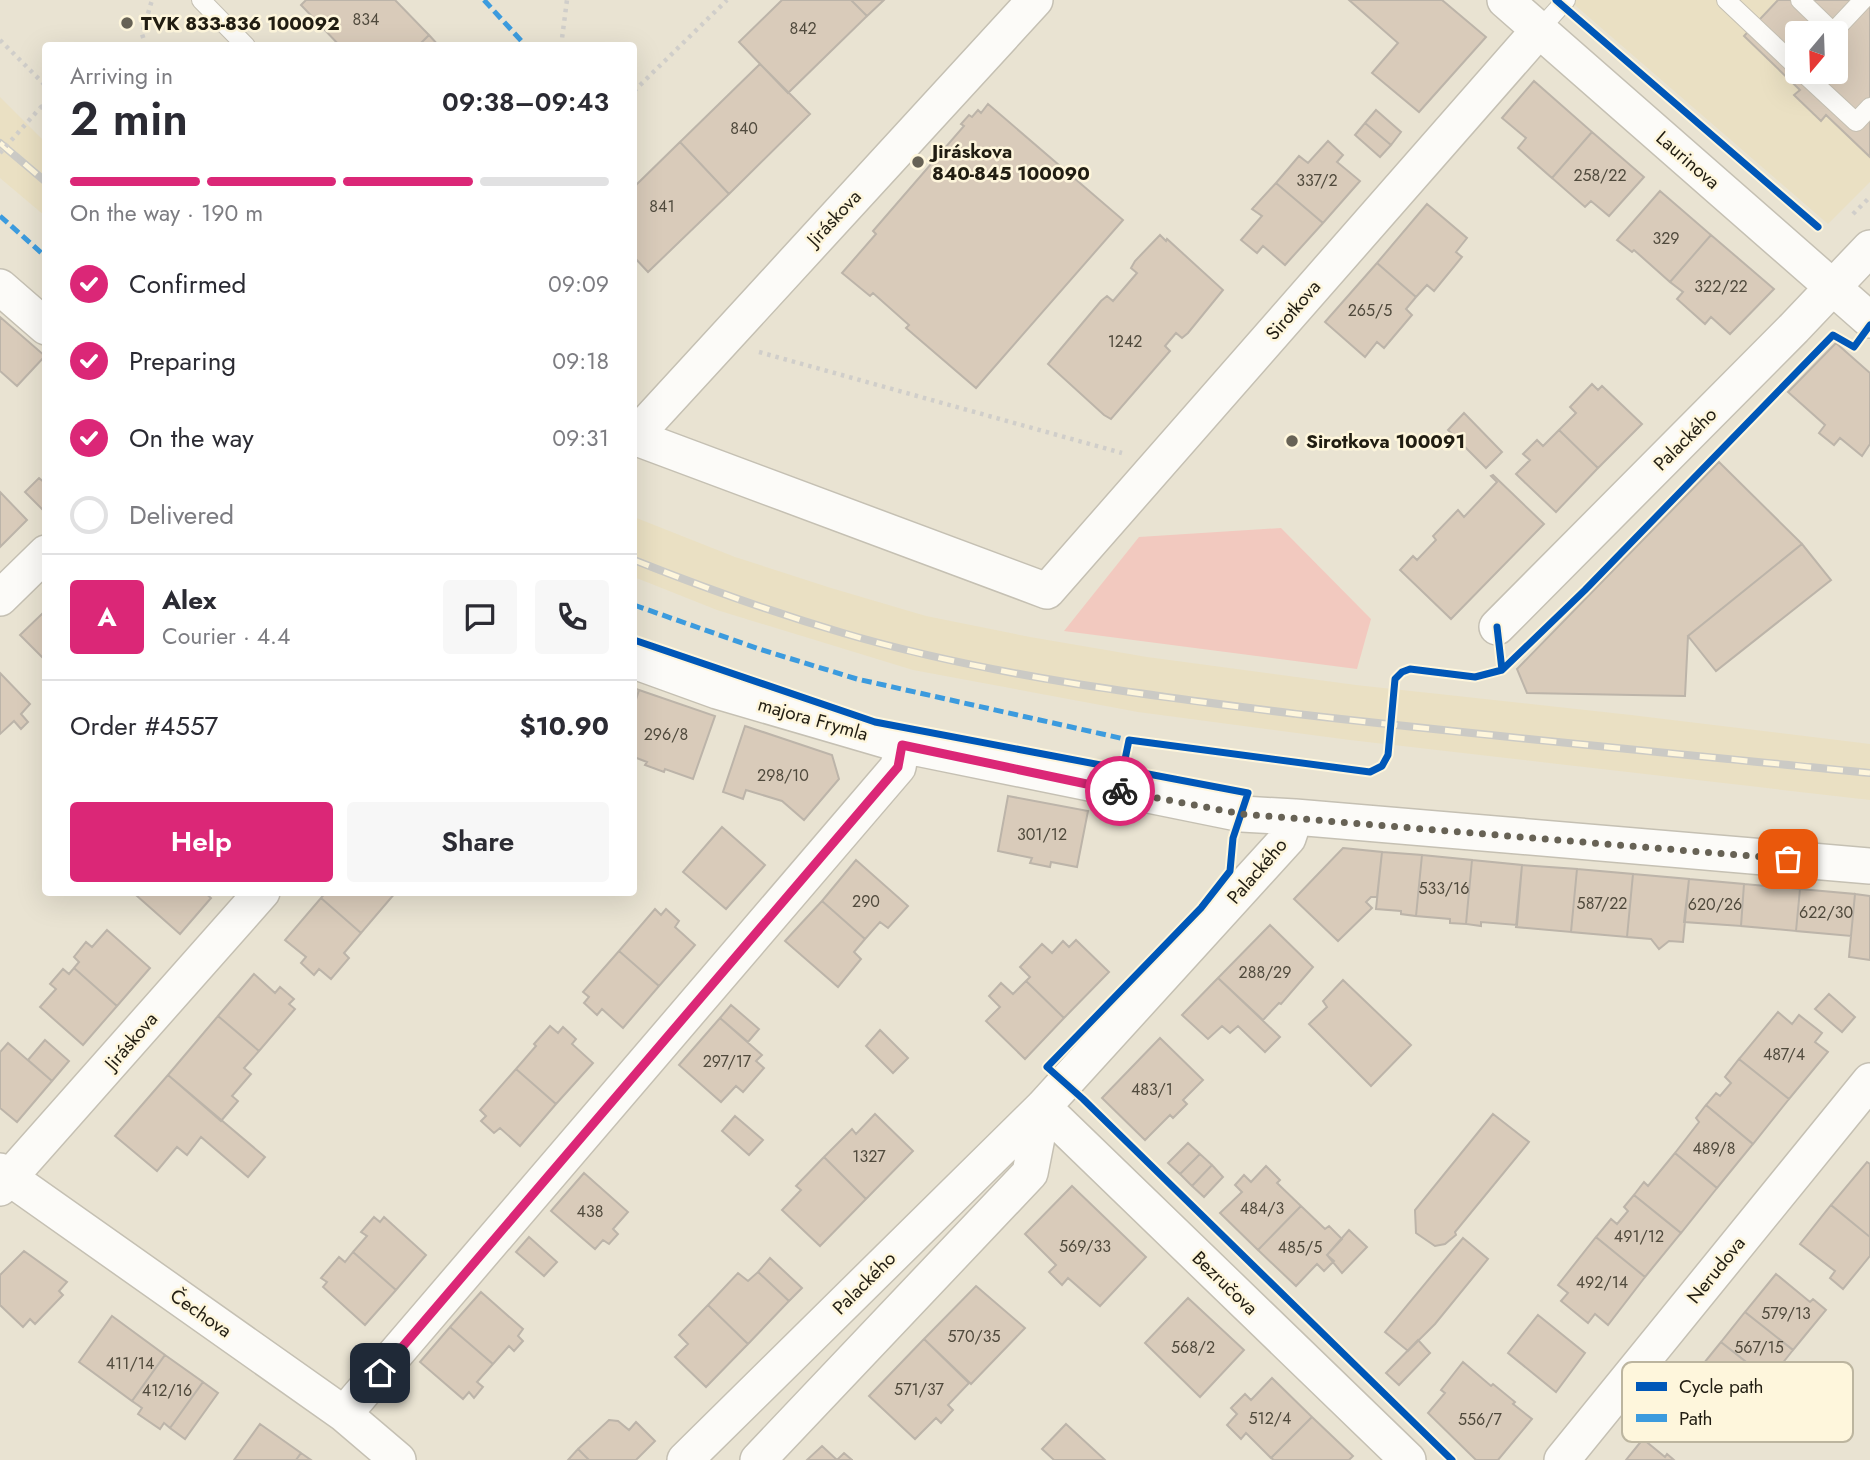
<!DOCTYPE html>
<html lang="en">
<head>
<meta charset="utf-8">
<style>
	:root { --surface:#fff; --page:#f7f7f7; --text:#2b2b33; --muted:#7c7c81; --line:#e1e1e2; --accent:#db2777 }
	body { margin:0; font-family:Jost,sans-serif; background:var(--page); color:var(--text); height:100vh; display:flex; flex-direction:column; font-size:26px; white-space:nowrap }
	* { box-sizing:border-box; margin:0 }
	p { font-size:23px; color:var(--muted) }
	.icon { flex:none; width:38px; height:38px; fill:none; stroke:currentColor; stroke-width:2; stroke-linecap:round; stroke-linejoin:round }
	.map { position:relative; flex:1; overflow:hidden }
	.side { position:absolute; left:42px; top:42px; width:595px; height:854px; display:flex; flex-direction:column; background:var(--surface); border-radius:7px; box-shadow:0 7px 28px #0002 }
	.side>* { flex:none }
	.needle { width:46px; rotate:199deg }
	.fabs { position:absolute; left:1785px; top:21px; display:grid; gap:14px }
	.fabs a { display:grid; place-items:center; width:63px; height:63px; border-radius:7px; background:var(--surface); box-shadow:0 7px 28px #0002; font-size:35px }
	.pin { position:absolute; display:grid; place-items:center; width:60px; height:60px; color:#fff; margin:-30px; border-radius:14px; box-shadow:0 4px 10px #0006 }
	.courier { position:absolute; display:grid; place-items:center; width:70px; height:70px; margin:-35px; border:5px solid #db2777; border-radius:50%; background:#fff; color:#222; box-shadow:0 2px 9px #0007 }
	.summary em { font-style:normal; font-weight:600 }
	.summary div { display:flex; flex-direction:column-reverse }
	.summary { display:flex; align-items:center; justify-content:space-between; height:119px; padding:0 28px }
	h1 { font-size:46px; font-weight:600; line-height:52px }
	.bar { display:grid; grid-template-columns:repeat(4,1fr); gap:10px 7px; align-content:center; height:84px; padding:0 28px }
	.bar i { height:9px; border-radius:5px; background:var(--line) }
	.bar .on { background:var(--accent) }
	.bar p { grid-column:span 4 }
	.line { display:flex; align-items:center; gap:18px; padding:0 28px; border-top:2px solid var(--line) }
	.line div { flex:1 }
	.round { display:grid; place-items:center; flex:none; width:74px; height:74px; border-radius:7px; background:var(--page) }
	ol { padding:0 28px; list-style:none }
	li { display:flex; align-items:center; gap:21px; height:77px }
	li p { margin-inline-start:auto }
	li .icon { padding:7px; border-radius:50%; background:var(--accent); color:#fff; stroke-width:4 }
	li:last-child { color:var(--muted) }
	li i { width:38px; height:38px; border:4px solid var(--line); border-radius:50% }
	.action { display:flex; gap:14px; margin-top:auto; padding:14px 28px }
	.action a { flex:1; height:80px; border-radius:7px; background:var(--accent); color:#fff; font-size:28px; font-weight:600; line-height:80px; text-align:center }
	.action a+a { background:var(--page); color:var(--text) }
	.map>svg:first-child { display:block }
	.built { fill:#eae0c3; fill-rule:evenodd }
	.green { fill:#f2c9bf }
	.building { fill:#d9cbba; stroke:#bcb4a9; stroke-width:2; fill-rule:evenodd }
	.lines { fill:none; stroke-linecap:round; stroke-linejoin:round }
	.lane-casing { stroke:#c5c0b3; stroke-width:20 }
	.street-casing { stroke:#c5c0b3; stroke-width:38 }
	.path { stroke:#d0ceca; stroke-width:4.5; stroke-dasharray:3.5 5; stroke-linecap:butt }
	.lane { stroke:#fcfbf8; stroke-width:18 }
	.street { stroke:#fcfbf8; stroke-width:35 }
	.rail-casing { stroke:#cbcac5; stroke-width:8 }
	.rail { stroke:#fef6dc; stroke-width:5; stroke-dasharray:16; stroke-linecap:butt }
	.path-bridge { stroke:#d0ceca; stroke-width:4.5; stroke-dasharray:3.5 5; stroke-linecap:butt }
	.quiet { stroke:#3c9bde; stroke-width:5; stroke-dasharray:10 5; stroke-linecap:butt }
	.cycleway-casing { stroke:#fef6dc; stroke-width:11 }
	.cycleway { stroke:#0057b8; stroke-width:7 }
	.done { stroke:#676255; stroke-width:7; stroke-dasharray:0 12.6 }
	.route { stroke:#db2777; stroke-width:9 }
	.poi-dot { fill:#676255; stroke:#fef6dc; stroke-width:2.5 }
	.labels { text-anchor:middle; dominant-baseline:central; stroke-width:5; stroke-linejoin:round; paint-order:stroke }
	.number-label { font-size:16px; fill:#504a3d }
	.poi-label { font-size:19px; font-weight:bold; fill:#211d12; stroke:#fef6dc; text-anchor:start }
	.street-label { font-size:19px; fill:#211d12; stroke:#fef6dc }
	.key { fill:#fef6dc; stroke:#bcb59f; stroke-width:2 }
	.key-label { font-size:19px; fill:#211d12 }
</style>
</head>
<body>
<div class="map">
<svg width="1870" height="1460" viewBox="0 0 1870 1460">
	<rect width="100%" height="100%" fill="#e9e3d2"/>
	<path class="built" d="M1569 0H1870V182L1828 224ZM1797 33H1836V72H1797Z
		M0 97 45 142V216L0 178Z
		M634 517 735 557 831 588 926 616 1030 637 1147 657 1356 685 1631 715 1870 744V800L1350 740 1138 712 913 670 717 610 634 577Z"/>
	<path class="green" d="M1281 528 1371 619 1357 669 1064 631 1139 537Z"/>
	<path class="building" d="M306 0H395L429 35 418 46H340L301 5Z
		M782 0H851L867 16 788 93 739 42Z
		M851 0H884L867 16Z
		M1349 0H1442L1486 37 1419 112 1372 73 1398 43Z
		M1778 0H1870V157L1826 115 1821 121 1794 95 1800 90 1744 36ZM1797 33H1836V72H1797Z
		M429 35 439 46H418Z
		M760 64 810 114 729 194 680 142Z
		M1534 81 1592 132 1552 178 1518 148 1526 138 1502 118Z
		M988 104 1123 220 976 388 906 328 909 325 873 293 870 296 842 273 876 234 873 231 964 126 961 124 969 115 972 117 978 110 981 113Z
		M1376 110 1401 132 1391 145 1365 123Z
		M1365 123 1391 145 1380 157 1355 135Z
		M1592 132 1644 177 1609 216 1591 201 1585 207 1552 178Z
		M1328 141 1343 155 1337 162 1360 181 1323 223 1276 183 1299 156 1308 163Z
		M680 142 729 194 648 272 634 257V187Z
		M1276 183 1323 223 1285 265 1263 246 1257 253 1241 240 1262 216 1252 209Z
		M1660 191 1711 235 1670 282 1634 250 1632 252 1617 240Z
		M1427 204 1467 238 1456 252 1462 257 1434 291 1427 285 1416 297 1377 263Z
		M1160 235 1166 241 1167 239 1223 290 1188 333 1182 338 1176 333 1165 346 1170 351 1111 419 1104 415 1048 364 1101 301 1107 296 1113 301 1137 273 1131 268 1135 261Z
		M1711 235 1774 289 1730 334 1711 317 1705 324 1677 299 1683 292 1670 282Z
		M1377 263 1416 297 1406 309 1412 315 1384 348 1377 342 1365 357 1325 322Z
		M0 317 45 356 17 386 0 371Z
		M1836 343 1870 373V444L1862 456 1840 438 1834 445 1819 433 1825 425 1788 392Z
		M1592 384 1598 390 1602 386 1642 424 1598 468 1559 430 1576 413 1570 407Z
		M1464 413 1502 452 1486 468 1448 430Z
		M1559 430 1598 468 1556 512 1516 474 1530 460 1523 454 1537 440 1543 446Z
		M1719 462 1802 544 1688 636 1685 696 1527 693 1517 669Z
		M1493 475 1544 524 1451 619 1400 570 1413 556 1417 560 1436 540 1433 536 1458 510 1464 517 1497 482 1491 476Z
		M39 478 46 484V513L25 492Z
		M0 492 27 520 0 547Z
		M1802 544 1831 580 1716 671 1688 636Z
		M46 610V661L20 635Z
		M0 673 30 704 21 714 28 722 21 729 14 721 0 734Z
		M634 688 639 690 634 706Z
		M639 690 715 716 693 779 665 769 664 772 645 765 647 762 634 757V706Z
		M745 726 832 755 839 779 804 820 782 801 746 790 743 799 723 792Z
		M1008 796 1088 811 1077 867 1051 862 1050 867 1030 863 1032 858 998 851Z
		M722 827 765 865 726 909 683 872Z
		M1343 848 1382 852 1377 897H1371L1366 902 1372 908 1338 941 1294 899Z
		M1382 852 1422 855 1416 916 1401 914V911L1376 909Z
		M1422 855 1472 860 1466 924 1450 923V919L1416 916Z
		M856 860 908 906 888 928 880 922 865 939 822 901Z
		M1472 860 1522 865 1517 925 1481 922V926L1466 924Z
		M1522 865 1577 869 1571 932 1516 927Z
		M1577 869 1633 874 1627 937 1571 932Z
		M1633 874 1689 879 1683 942 1669 941 1659 949 1651 939 1627 937Z
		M1689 879 1744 884 1741 926 1684 922Z
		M1744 884 1800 889 1796 931 1741 926Z
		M1800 889 1855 894 1851 936 1796 931Z
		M141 892H204L211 898 180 934 137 896Z
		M326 892H396L361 933 321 898Z
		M1855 894 1870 896V960L1849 957Z
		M321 898 361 933 344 953 349 958 331 979 319 969 314 975 301 963 306 957 285 940Z
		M822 901 865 939 854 952 861 959 838 987 785 941Z
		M655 909 661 915 666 909 679 921 675 927 695 945 659 986 619 951Z
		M1270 925 1313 967 1281 1004 1279 1003 1263 1020 1218 978Z
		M107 930 150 968 117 1006 74 968 79 962 74 957 86 942 92 947Z
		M1076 940 1109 972 1064 1018 1026 981 1030 977 1020 967 1042 944 1052 953 1063 941 1069 947Z
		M619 951 659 986 623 1028 602 1009 597 1015 584 1003 589 997 583 992Z
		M74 968 117 1006 83 1045 40 1007 56 989 50 984 63 969 69 974Z
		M254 974 275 993 280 987 294 999 289 1004 295 1009 259 1051 218 1016Z
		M1218 978 1280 1037 1265 1052 1238 1026 1230 1033 1222 1026 1208 1039 1182 1015Z
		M1343 980 1411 1045 1371 1086 1309 1024 1327 1007 1323 1001Z
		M1026 981 1064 1018 1025 1059 986 1021 1000 1007 989 996 1001 983 1013 994Z
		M1829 994 1855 1017 1842 1032 1815 1009Z
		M731 1005 759 1029 748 1042 720 1018Z
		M1778 1012 1792 1024 1799 1015 1822 1033 1815 1042 1828 1052 1789 1099 1739 1059Z
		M218 1016 259 1051 244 1068 251 1074 232 1096 238 1101 221 1121 168 1075Z
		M720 1018 762 1055 756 1061 764 1068 743 1092 736 1086 721 1102 679 1065Z
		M550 1026 558 1033 563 1027 576 1039 572 1044 593 1063 556 1104 516 1069 536 1046 534 1044Z
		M880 1030 908 1058 893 1073 866 1046Z
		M1160 1038 1203 1080 1183 1100 1187 1104 1173 1118 1170 1115 1145 1140 1102 1098Z
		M45 1040 69 1061 52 1081 28 1060Z
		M8 1043 52 1081 17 1122 0 1108V1052Z
		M1739 1059 1789 1099 1753 1144 1706 1105 1716 1093 1720 1096 1731 1083 1725 1077Z
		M516 1069 556 1104 520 1146 500 1128 494 1133 481 1121 486 1116 480 1110Z
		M168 1075 265 1157 248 1177 201 1137 187 1155 177 1147 157 1171 115 1136Z
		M1706 1105 1753 1144 1717 1188 1675 1153 1699 1122 1696 1118Z
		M875 1114 913 1151 866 1199 824 1157 852 1129 856 1134Z
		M1493 1114 1529 1142 1455 1232 1456 1235 1445 1244 1435 1246 1416 1233 1415 1210Z
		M735 1116 763 1140 749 1155 722 1131Z
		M1188 1143 1200 1154 1180 1174 1168 1163Z
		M1675 1153 1717 1188 1681 1233 1634 1195 1644 1182 1648 1186Z
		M1200 1154 1212 1165 1192 1186 1180 1174Z
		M824 1157 866 1199 820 1246 782 1210 801 1190 796 1186Z
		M1867 1162 1870 1164V1237L1831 1205Z
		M1212 1165 1223 1177 1204 1197 1192 1186Z
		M1266 1166 1280 1180 1277 1183 1301 1206 1258 1250 1220 1213 1242 1192 1235 1185 1244 1175 1251 1182Z
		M584 1173 628 1212 613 1229 618 1234 609 1244 603 1240 595 1249 551 1211Z
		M1072 1186 1146 1257 1100 1306 1068 1278 1062 1285 1049 1272 1056 1265 1025 1234Z
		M1634 1195 1681 1233 1645 1277 1596 1237 1611 1219 1617 1224 1628 1211 1624 1207Z
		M1831 1205 1870 1237V1256L1843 1289 1830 1278 1835 1271 1800 1244Z
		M1301 1206 1325 1229 1329 1226 1342 1239 1327 1255 1334 1261 1324 1271 1317 1264 1296 1286 1258 1250Z
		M374 1217 380 1222 384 1217 426 1255 396 1290 353 1252 367 1236 361 1232Z
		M1349 1230 1367 1247 1342 1273 1327 1255Z
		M529 1237 557 1262 544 1276 516 1252Z
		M1596 1237 1645 1277 1608 1325 1595 1314 1588 1323 1561 1301 1568 1293 1558 1285Z
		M1463 1238 1488 1259 1435 1324 1408 1351 1385 1332Z
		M24 1251 67 1282 59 1291 63 1295 35 1324 30 1319 23 1327 0 1305V1275Z
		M353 1252 396 1290 365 1325 323 1287 327 1282 321 1278 339 1257 345 1262Z
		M770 1258 802 1288 789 1301 758 1272Z
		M758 1272 789 1301 748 1344 708 1305 738 1273 748 1281Z
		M1776 1274 1810 1302 1813 1299 1826 1310 1793 1350 1745 1312Z
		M976 1286 1025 1328 971 1384 924 1339Z
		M481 1292 523 1329 518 1336 523 1341 514 1351 509 1346 493 1364 450 1327Z
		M1188 1298 1244 1350 1200 1397 1145 1343Z
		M708 1305 748 1344 706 1387 675 1357 688 1344 679 1335Z
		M1745 1312 1793 1350 1769 1380 1721 1342Z
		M1538 1315 1585 1353 1556 1392 1508 1353Z
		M112 1316 165 1355 132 1401 79 1362Z
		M450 1327 493 1364 477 1382 483 1387 474 1398 469 1392 463 1399 420 1362Z
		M924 1339 969 1383 948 1405 953 1410 941 1423 936 1418 915 1439 869 1396Z
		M1418 1340 1430 1353 1399 1385 1386 1373Z
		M1721 1342 1769 1380 1757 1395 1762 1399 1743 1423 1728 1414 1734 1406 1728 1402 1725 1406 1691 1379Z
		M165 1355 203 1382 170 1428 164 1423 160 1429 138 1414 142 1408 132 1401Z
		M1463 1362 1491 1386 1493 1384 1515 1402 1513 1404 1532 1419 1498 1460H1476L1428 1413 1445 1393 1441 1390Z
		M1272 1378 1312 1417 1271 1458 1246 1433 1241 1439 1227 1425 1237 1414 1231 1408 1245 1394 1251 1400Z
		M203 1382 218 1393 185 1439 170 1428Z
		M1312 1417 1353 1456 1349 1460H1274L1271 1458Z
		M609 1420 618 1421 629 1430 636 1422 655 1441 636 1460H589L578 1449Z
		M260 1424 301 1453 296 1460H234Z
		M1066 1424 1105 1460H1054L1042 1449Z
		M1643 1439 1665 1457 1667 1454 1674 1460H1626Z
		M822 1446 837 1460H807Z
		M578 1449 589 1460H568Z
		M301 1453 311 1460H296Z
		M844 1453 852 1460H853H837Z"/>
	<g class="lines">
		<defs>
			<path id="lane" d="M201 0 246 46
				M1726 0 1797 67
				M1800 0 1833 32 1863 0
				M1539 30 1566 0
				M1802 72 1856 122 1870 107"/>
			<path id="street" d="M1505 0 1870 320
				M0 287 46 327
				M634 437 1047 591 1539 30
				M634 437 1035 0
				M0 598 46 553
				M1497 627 1794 328 1870 248
				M634 661 717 691 902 745 1242 814 1295 817 1870 866
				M1043 1107 1408 1460
				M0 1171 344 1414 398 1460
				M0 1188 262 892
				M344 1414 898 767 902 745
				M685 1460 1043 1107 1288 838 1295 817
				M758 1460 1030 1173 1043 1107
				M1562 1460 1870 1081"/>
		</defs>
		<use href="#lane" class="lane-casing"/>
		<use href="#street" class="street-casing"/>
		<path class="path" d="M0 40 46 86
			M146 46 142 34 152 0
			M561 46 567 0
			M634 91 727 0
			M40 108 46 103
			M1853 214 1870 197
			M759 352 1122 453"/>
		<use href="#lane" class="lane"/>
		<use href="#street" class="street"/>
		<defs>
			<path id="rail" d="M0 143 46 182
				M634 560C702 587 772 612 843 633 990 676 1144 695 1297 714 1488 736 1679 754 1870 773"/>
		</defs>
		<use href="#rail" class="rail-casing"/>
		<use href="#rail" class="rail"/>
		<path class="path-bridge" d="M0 153 40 108"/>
		<path class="quiet" d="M484 0 526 46
			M0 216 46 257
			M634 605 759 649 857 679 1129 740"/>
		<defs>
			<path id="cycleway" d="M1556 0 1818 227
				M634 640 875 722 1248 793 1233 838 1230 871 1201 908 1047 1067 1083 1099 1452 1460
				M1502 670 1585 590 1833 335 1854 347 1870 325
				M1123 769 1129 740 1370 772 1382 766 1388 755 1395 679 1402 672 1410 669 1475 677 1502 670 1497 627"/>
		</defs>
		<use href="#cycleway" class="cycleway-casing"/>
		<use href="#cycleway" class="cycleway"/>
	</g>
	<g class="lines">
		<path class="done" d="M1120 791 1242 814 1788 859"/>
		<path class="route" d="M380 1373 898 767 902 745 1120 791"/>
	</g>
	<g class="poi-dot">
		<circle cx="127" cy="23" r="7"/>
		<circle cx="918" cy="162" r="7"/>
		<circle cx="1292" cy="441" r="7"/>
	</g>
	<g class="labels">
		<g class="number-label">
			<text x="366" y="19">834</text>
			<text x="803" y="28">842</text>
			<text x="744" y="128">840</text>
			<text x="1600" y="175">258/22</text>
			<text x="1317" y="180">337/2</text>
			<text x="662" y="206">841</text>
			<text x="1666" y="238">329</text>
			<text x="1721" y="286">322/22</text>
			<text x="1370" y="310">265/5</text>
			<text x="1125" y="341">1242</text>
			<text x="666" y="734">296/8</text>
			<text x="783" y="775">298/10</text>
			<text x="1042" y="834">301/12</text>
			<text x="1444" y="888">533/16</text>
			<text x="866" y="901">290</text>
			<text x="1602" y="903">587/22</text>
			<text x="1715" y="904">620/26</text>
			<text x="1826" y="912">622/30</text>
			<text x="1265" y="972">288/29</text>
			<text x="1784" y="1054">487/4</text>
			<text x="727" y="1061">297/17</text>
			<text x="1152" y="1089">483/1</text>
			<text x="1714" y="1148">489/8</text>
			<text x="869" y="1156">1327</text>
			<text x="1262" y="1208">484/3</text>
			<text x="590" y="1211">438</text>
			<text x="1639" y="1236">491/12</text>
			<text x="1085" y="1246">569/33</text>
			<text x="1300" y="1247">485/5</text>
			<text x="1602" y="1282">492/14</text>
			<text x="1786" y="1313">579/13</text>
			<text x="974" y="1336">570/35</text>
			<text x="1193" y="1347">568/2</text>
			<text x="1759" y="1347">567/15</text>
			<text x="130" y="1363">411/14</text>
			<text x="919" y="1389">571/37</text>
			<text x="167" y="1390">412/16</text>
			<text x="1270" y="1418">512/4</text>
			<text x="1480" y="1419">556/7</text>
		</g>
		<g class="poi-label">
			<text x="141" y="23">TVK 833-836 100092</text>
			<text x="932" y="151">Jiráskova<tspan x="932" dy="22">840-845 100090</tspan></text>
			<text x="1306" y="441">Sirotkova 100091</text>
		</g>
		<g class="street-label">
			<text transform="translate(1688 160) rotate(41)">Laurinova</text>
			<text transform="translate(834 218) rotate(-47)">Jiráskova</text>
			<text transform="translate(1293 310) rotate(-49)">Sirotkova</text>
			<text transform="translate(1685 439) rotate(-45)">Palackého</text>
			<text transform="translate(813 719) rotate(16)">majora Frymla</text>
			<text transform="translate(1257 871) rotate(-49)">Palackého</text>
			<text transform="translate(131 1041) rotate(-49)">Jiráskova</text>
			<text transform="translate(1716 1270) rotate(-51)">Nerudova</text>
			<text transform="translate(864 1283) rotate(-45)">Palackého</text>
			<text transform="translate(1225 1283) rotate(44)">Bezručova</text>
			<text transform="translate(201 1313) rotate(35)">Čechova</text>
		</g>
	</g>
	<rect x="1622" y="1362" width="231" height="80" rx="10" class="key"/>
	<rect x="1636" y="1382" width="31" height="9" fill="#0057b8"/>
	<rect x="1636" y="1414" width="31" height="8" fill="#3c9bde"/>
	<g class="key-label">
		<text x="1679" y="1393">Cycle path</text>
		<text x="1679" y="1425">Path</text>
	</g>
</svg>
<div class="fabs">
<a><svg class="needle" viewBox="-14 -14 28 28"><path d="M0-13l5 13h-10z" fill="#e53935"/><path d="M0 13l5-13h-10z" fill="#7c7c81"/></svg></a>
</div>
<div class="pin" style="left:1788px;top:859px;background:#ea580c"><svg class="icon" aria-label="bag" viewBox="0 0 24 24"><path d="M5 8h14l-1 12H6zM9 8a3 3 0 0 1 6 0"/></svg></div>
<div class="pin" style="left:380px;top:1373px;background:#1f2937"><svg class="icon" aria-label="home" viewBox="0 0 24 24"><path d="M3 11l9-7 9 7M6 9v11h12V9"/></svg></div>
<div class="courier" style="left:1120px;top:791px"><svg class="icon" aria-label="bike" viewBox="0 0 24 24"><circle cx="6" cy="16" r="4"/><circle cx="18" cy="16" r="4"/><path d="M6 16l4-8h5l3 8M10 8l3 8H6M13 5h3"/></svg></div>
<section class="side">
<div class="summary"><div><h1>2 min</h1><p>Arriving in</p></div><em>09:38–09:43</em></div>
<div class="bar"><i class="on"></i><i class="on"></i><i class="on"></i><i></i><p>On the way · 190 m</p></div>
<ol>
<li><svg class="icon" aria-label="check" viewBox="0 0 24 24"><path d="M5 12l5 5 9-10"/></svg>Confirmed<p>09:09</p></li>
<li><svg class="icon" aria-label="check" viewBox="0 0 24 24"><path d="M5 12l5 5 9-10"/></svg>Preparing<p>09:18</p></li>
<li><svg class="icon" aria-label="check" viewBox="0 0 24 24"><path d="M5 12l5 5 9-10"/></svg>On the way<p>09:31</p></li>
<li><i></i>Delivered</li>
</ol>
<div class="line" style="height:126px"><b class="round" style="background:var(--accent);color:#fff">A</b><div><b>Alex</b><p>Courier · 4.4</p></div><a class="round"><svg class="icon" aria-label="chat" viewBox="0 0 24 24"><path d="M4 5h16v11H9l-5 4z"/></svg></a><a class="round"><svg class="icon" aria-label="phone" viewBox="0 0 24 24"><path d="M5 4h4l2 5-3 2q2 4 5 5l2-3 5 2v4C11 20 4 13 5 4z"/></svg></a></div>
<div class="line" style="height:91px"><div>Order #4557</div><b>$10.90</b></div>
<div class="action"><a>Help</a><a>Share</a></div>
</section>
</div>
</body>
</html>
